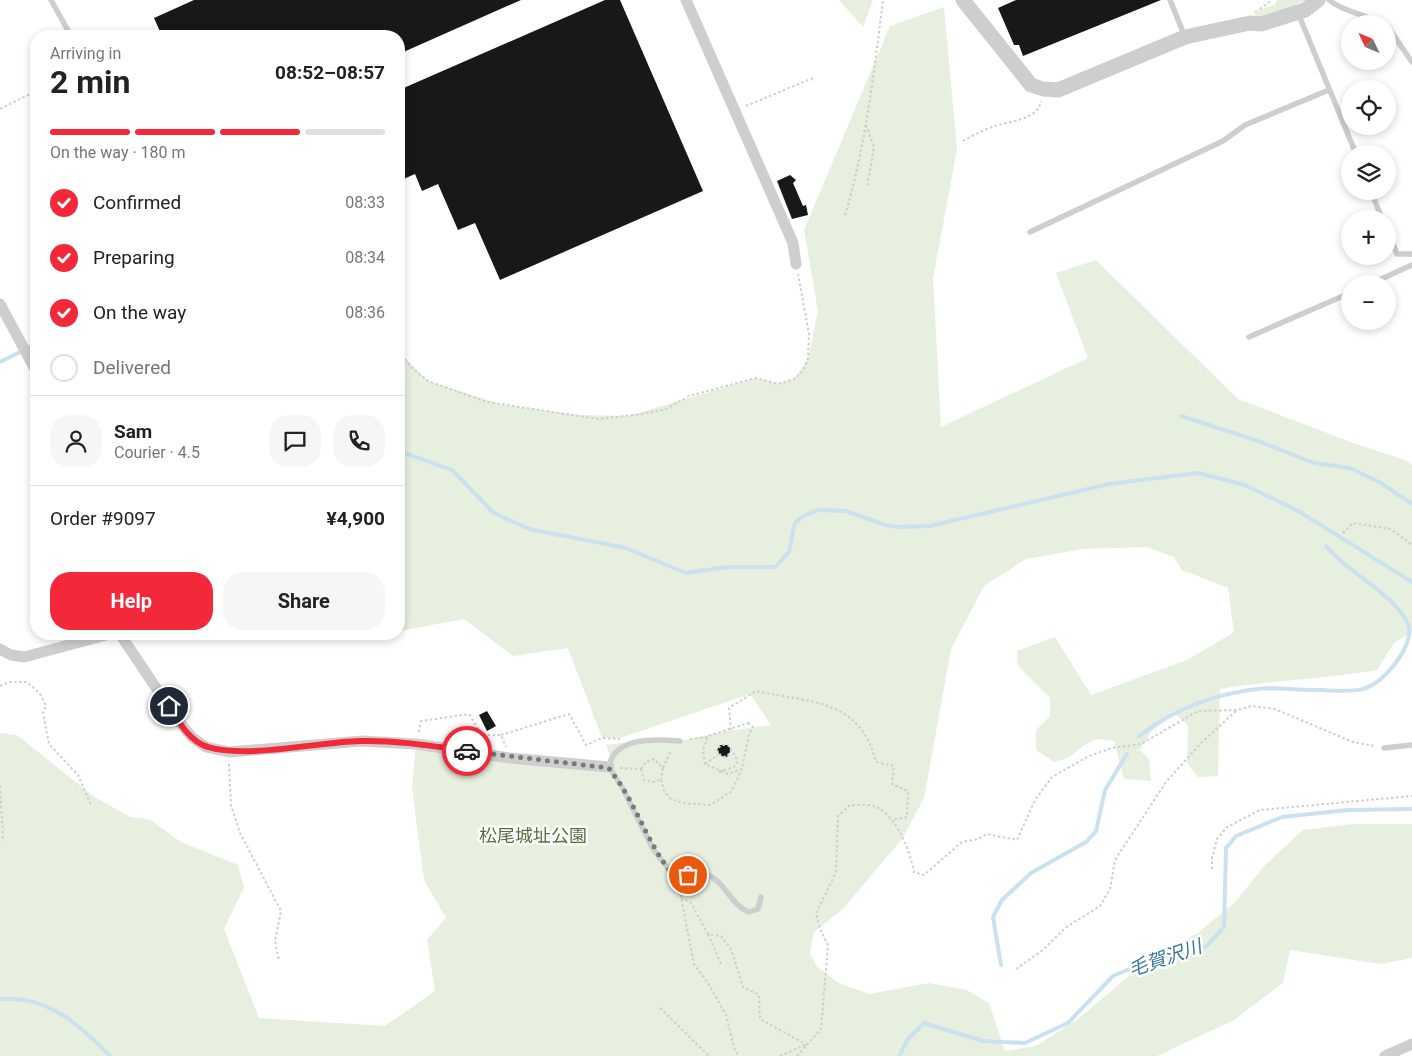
<!DOCTYPE html>
<html lang="en">
<head>
<meta charset="utf-8">
<style>
	:root { --surface:#fff; --page:#f6f6f6; --text:#222; --muted:#767676; --line:#e0e0e0; --accent:#f32839 }
	body { margin:0; font-family:Roboto,"Noto Sans JP",sans-serif; background:var(--page); color:var(--text); height:100vh; display:flex; flex-direction:column; font-size:19px; white-space:nowrap }
	* { box-sizing:border-box; margin:0 }
	p { font-size:16px; color:var(--muted) }
	.icon { flex:none; width:28px; height:28px; fill:none; stroke:currentColor; stroke-width:2; stroke-linecap:round; stroke-linejoin:round }
	.map { position:relative; flex:1; overflow:hidden }
	.side { position:absolute; left:30px; top:30px; width:375px; height:610px; display:flex; flex-direction:column; background:var(--surface); border-radius:20px; box-shadow:0 2px 8px #0003 }
	.side>* { flex:none }
	.needle { width:32px; rotate:314deg }
	.controls { position:absolute; left:1341px; top:15px; display:grid; gap:10px }
	.controls a { display:grid; place-items:center; width:55px; height:55px; border-radius:50%; background:var(--surface); box-shadow:0 2px 8px #0003; font-size:25px }
	.pin { position:absolute; display:grid; place-items:center; width:42px; height:42px; color:#fff; margin:-21px; border:2px solid #fff; border-radius:50%; box-shadow:0 1px 5px #0007 }
	.courier { position:absolute; display:grid; place-items:center; width:50px; height:50px; margin:-25px; border:4px solid #f32839; border-radius:50%; background:#fff; color:#222; box-shadow:0 1px 6px #0007 }
	.head em { font-style:normal; font-weight:700 }
	.head div { display:flex; flex-direction:column-reverse }
	.head { display:flex; align-items:center; justify-content:space-between; height:85px; padding:0 20px }
	h1 { font-size:32px; font-weight:700; line-height:38px }
	.bar { display:grid; grid-template-columns:repeat(4,1fr); gap:8px 5px; align-content:center; height:60px; padding:0 20px }
	.bar i { height:6px; border-radius:4px; background:var(--line) }
	.bar .current { background:var(--accent) }
	.bar p { grid-column:span 4 }
	.line { display:flex; align-items:center; gap:12px; padding:0 20px; border-top:1px solid var(--line) }
	.line div { flex:1 }
	.round { display:grid; place-items:center; flex:none; width:52px; height:52px; border-radius:20px; background:var(--page) }
	ol { padding:0 20px; list-style:none }
	li { display:flex; align-items:center; gap:15px; height:55px }
	li p { margin-inline-start:auto }
	li .icon { padding:5px; border-radius:50%; background:var(--accent); color:#fff; stroke-width:4 }
	li:last-child { color:var(--muted) }
	li i { width:28px; height:28px; border:2px solid var(--line); border-radius:50% }
	.primary-button { display:flex; gap:10px; margin-top:auto; padding:10px 20px }
	.primary-button a { flex:1; height:58px; border-radius:20px; background:var(--accent); color:#fff; font-size:20px; font-weight:700; line-height:58px; text-align:center }
	.primary-button a+a { background:var(--page); color:var(--text) }
	.map>svg:first-child { display:block }
	.green { fill:#e7efdf }
	.lines { fill:none; stroke-linecap:round; stroke-linejoin:round }
	.stream { stroke:#cae1f0; stroke-width:4 }
	.building { fill:#181818 }
	.path { stroke:#cecece; stroke-width:2; stroke-dasharray:2.5 2.5; stroke-linecap:butt }
	.service { stroke:#cecece; stroke-width:5.5 }
	.minor { stroke:#cecece; stroke-width:11 }
	.tertiary { stroke:#cecece; stroke-width:15 }
	.done { stroke:#797979; stroke-width:5; stroke-dasharray:0 9 }
	.route { stroke:#f32839; stroke-width:6 }
	.labels { text-anchor:middle; dominant-baseline:central; stroke-width:5; stroke-linejoin:round; paint-order:stroke }
	.park-label { font-size:18px; fill:#55713a; stroke:#fff }
	.water-label { font-size:19px; font-style:italic; fill:#37769b; stroke:#fff }
</style>
</head>
<body>
<div class="map">
<svg width="1412" height="1056" viewBox="0 0 1412 1056">
	<rect width="100%" height="100%" fill="#fff"/>
	<path class="green" d="M839 0H873L863 27Z
		M1277 0H1306L1277 13 1256 17 1253 11 1275 5Z
		M944 7 957 149 933 279 941 427 1088 358 1056 273 1096 260 1238 399 1356 444 1405 460 1412 465V632L1394 643 1377 670C1325 679 1272 680 1220 689L1218 776 1198 777 1187 763 1188 725 1174 713 1151 732 1140 750 1149 759 1151 781 1124 779 1114 741 1097 739 1084 745 1068 758 1054 762 1036 750V730L1050 716V698L1018 666 1017 651 1055 637 1091 695 1187 660 1234 632 1228 588 1182 570 1174 557 1147 547 1083 549 1026 559 984 586 951 649 924 798 902 839 843 909 814 932 810 953 817 967 839 983 869 994 929 983 967 990 989 1003 1005 1051 1036 1046 1078 1019 1143 964 1199 932 1236 901 1265 865 1303 830 1353 824H1412V958L1380 964 1290 950 1283 983 1234 1020 1157 1056H0V733L17 735 93 796 130 817 149 819 181 842 238 865 244 887 224 929 259 1018 385 1026 435 991 427 940 446 918 424 880 412 788 416 744 609 767 611 759 606 745 637 741H680L727 731 771 725 750 694 620 738H602L568 648 513 656 464 619 399 631V352L428 381 503 405 581 415 628 416 756 378 778 384 794 379 808 359 818 311 804 230 890 26Z"/>
	<g class="lines">
		<path class="stream" d="M0 362 36 344
			M1181 416 1258 441 1314 463 1350 468 1381 483 1412 504
			M399 451 452 470 494 513 529 529 626 548 686 573 727 567H775L789 552 795 523 802 517 818 510 846 511 885 525 900 527 930 526 1109 484 1198 473 1245 485 1300 512 1412 582
			M1139 736C1173 710 1214 694 1257 689 1276 686 1298 691 1317 690 1330 690 1356 693 1366 688 1385 681 1412 648 1409 627 1399 596 1347 573 1326 546
			M1001 965 993 917 1002 900 1031 873 1086 842 1096 831 1105 790 1127 754
			M0 999C47 995 79 1024 110 1056
			M899 1056 908 1039 924 1023 983 1041 1025 1043 1068 1023 1113 976 1149 961 1207 946 1224 927 1226 848 1236 836 1282 817 1348 810 1412 809"/>
	</g>
	<path class="building" d="M194 0H521L399 54V36H162L154 18Z
		M605 0H620L703 191 500 280 475 223 458 230 438 184 422 191 415 174 399 181V90Z
		M1016 0H1161L1023 56 1019 45H1014L998 8Z
		M790 175 796 180 793 183 803 206 806 205 808 215 792 219 777 181Z
		M487 711 496 726 487 731 479 715Z
		M720 745H728L731 750 727 757 721 756 717 750Z"/>
	<g class="lines">
		<path class="path" d="M1260 9 1272 0
			M746 106 813 78
			M0 109 36 91
			M866 125 874 147 867 188
			M963 141C973 135 984 130 995 126 1010 121 1038 120 1041 101
			M845 215C866 145 874 72 883 0
			M399 351 411 367 428 381 487 402 598 419 642 414 666 409 689 396 756 378 778 384 794 379 803 371 808 359 809 334 798 274
			M1343 533 1353 523 1391 529 1412 545
			M0 686 9 682H27L40 694 46 706 43 713 49 744 78 775 91 805
			M748 723 753 727 749 734 742 769 728 774 705 764 703 750 708 736Z
			M731 730 729 708 756 691C810 703 860 698 876 762L894 766 892 784 908 791 907 817 892 820
			M419 732 421 721 469 714 482 735H501L506 747
			M501 735 569 714 586 745 602 738 620 739
			M690 739 707 737
			M229 764 231 805 240 833 281 911 275 941 279 961
			M705 764 719 754
			M620 768 641 769
			M663 768 671 750
			M641 769 644 780 654 782 661 779 664 791 671 799 683 803 710 805 731 792 741 771
			M641 769 646 762 654 759 663 768 661 779
			M719 772 734 767 738 761 728 745H721L717 750 721 756 727 757 731 750
			M0 786 3 836 0 841
			M1212 869V858L1217 839 1227 827 1260 810 1412 796
			M677 885 681 897 694 964 708 983 726 1015 735 1051 739 1056
			M681 897 691 903 708 934 721 936 731 949 743 987 759 995 760 1019 807 1045
			M708 934 721 964
			M1016 969 1043 950 1065 928 1100 906 1110 889 1115 860 1166 782 1201 743 1237 710
			M660 1008 709 1056
			M780 1056 805 1045
			M797 1056 821 1029 828 945 820 929 816 914 836 872 838 816 850 805C857 805 868 804 874 806 897 815 910 851 914 872L924 875 962 842 978 839 987 834 1017 840 1035 800 1052 777 1089 756 1112 748 1141 744 1198 711 1237 710 1252 706 1275 709 1353 742 1375 746"/>
		<path class="service" d="M51 0 71 36
			M1170 0 1185 37
			M1329 0C1343 12 1366 14 1382 24
			M1298 13 1356 154
			M1388 27 1412 62
			M1371 191 1382 219
			M1030 232 1223 141 1245 125 1329 90
			M1388 232 1397 254H1412
			M1370 284 1412 265
			M1249 337 1350 293
			M680 741C656 739 614 736 609 767L622 787 653 849 674 876C682 875 694 872 701 873 726 878 728 904 749 912L758 909 761 897
			M1384 748 1412 745"/>
		<path class="minor" d="M686 0 793 243 796 264
			M0 304 36 371
			M120 634 179 722 193 738 206 747 229 752 362 741 416 744 510 758 609 767
			M0 649 11 655 24 657 110 634
			M1385 1056 1412 1044"/>
		<path class="tertiary" d="M963 0 1031 85 1043 89 1058 90 1185 37 1250 23 1261 24 1305 10 1318 0"/>
	</g>
	<g class="lines">
		<path class="done" d="M467 751 609 768C613 775 618 780 622 787 641 817 651 849 674 876L688 875"/>
		<path class="route" d="M169 706C178 721 190 742 208 747 246 759 318 742 360 741 396 740 432 746 467 751"/>
	</g>
	<g class="labels">
		<g class="park-label">
			<text x="533" y="835">松尾城址公園</text>
		</g>
		<g class="water-label">
			<text transform="translate(1165 958) rotate(-19)">毛賀沢川</text>
		</g>
	</g>
</svg>
<div class="controls">
<a><svg class="needle" viewBox="-14 -14 28 28"><path d="M0-13l5 13h-10z" fill="#e53935"/><path d="M0 13l5-13h-10z" fill="#767676"/></svg></a>
<a><svg class="icon" aria-label="locate" viewBox="0 0 24 24"><circle cx="12" cy="12" r="6"/><path d="M12 2v4M12 18v4M2 12h4M18 12h4"/></svg></a>
<a><svg class="icon" aria-label="layers" viewBox="0 0 24 24"><path d="M12 4l9 5-9 5-9-5zM3 14l9 5 9-5"/></svg></a>
<a>+</a>
<a>−</a>
</div>
<div class="pin" style="left:688px;top:875px;background:#ea580c"><svg class="icon" aria-label="bag" viewBox="0 0 24 24"><path d="M5 8h14l-1 12H6zM9 8a3 3 0 0 1 6 0"/></svg></div>
<div class="pin" style="left:169px;top:706px;background:#1f2937"><svg class="icon" aria-label="home" viewBox="0 0 24 24"><path d="M3 11l9-7 9 7M6 9v11h12V9"/></svg></div>
<div class="courier" style="left:467px;top:751px"><svg class="icon" aria-label="car" viewBox="0 0 24 24"><path d="M5 17H2v-5l4-1 3-4h7l3 4 3 1v5h-3M9 17h6M6 11h13"/><circle cx="7" cy="17" r="2"/><circle cx="17" cy="17" r="2"/></svg></div>
<section class="side">
<div class="head"><div><h1>2 min</h1><p>Arriving in</p></div><em>08:52–08:57</em></div>
<div class="bar"><i class="current"></i><i class="current"></i><i class="current"></i><i></i><p>On the way · 180 m</p></div>
<ol>
<li><svg class="icon" aria-label="check" viewBox="0 0 24 24"><path d="M5 12l5 5 9-10"/></svg>Confirmed<p>08:33</p></li>
<li><svg class="icon" aria-label="check" viewBox="0 0 24 24"><path d="M5 12l5 5 9-10"/></svg>Preparing<p>08:34</p></li>
<li><svg class="icon" aria-label="check" viewBox="0 0 24 24"><path d="M5 12l5 5 9-10"/></svg>On the way<p>08:36</p></li>
<li><i></i>Delivered</li>
</ol>
<div class="line" style="height:90px"><a class="round"><svg class="icon" aria-label="person" viewBox="0 0 24 24"><circle cx="12" cy="8" r="4"/><path d="M4 21q1-7 8-7t8 7"/></svg></a><div><b>Sam</b><p>Courier · 4.5</p></div><a class="round"><svg class="icon" aria-label="chat" viewBox="0 0 24 24"><path d="M4 5h16v11H9l-5 4z"/></svg></a><a class="round"><svg class="icon" aria-label="phone" viewBox="0 0 24 24"><path d="M5 4h4l2 5-3 2q2 4 5 5l2-3 5 2v4C11 20 4 13 5 4z"/></svg></a></div>
<div class="line" style="height:65px"><div>Order #9097</div><b>¥4,900</b></div>
<div class="primary-button"><a>Help</a><a>Share</a></div>
</section>
</div>
</body>
</html>
